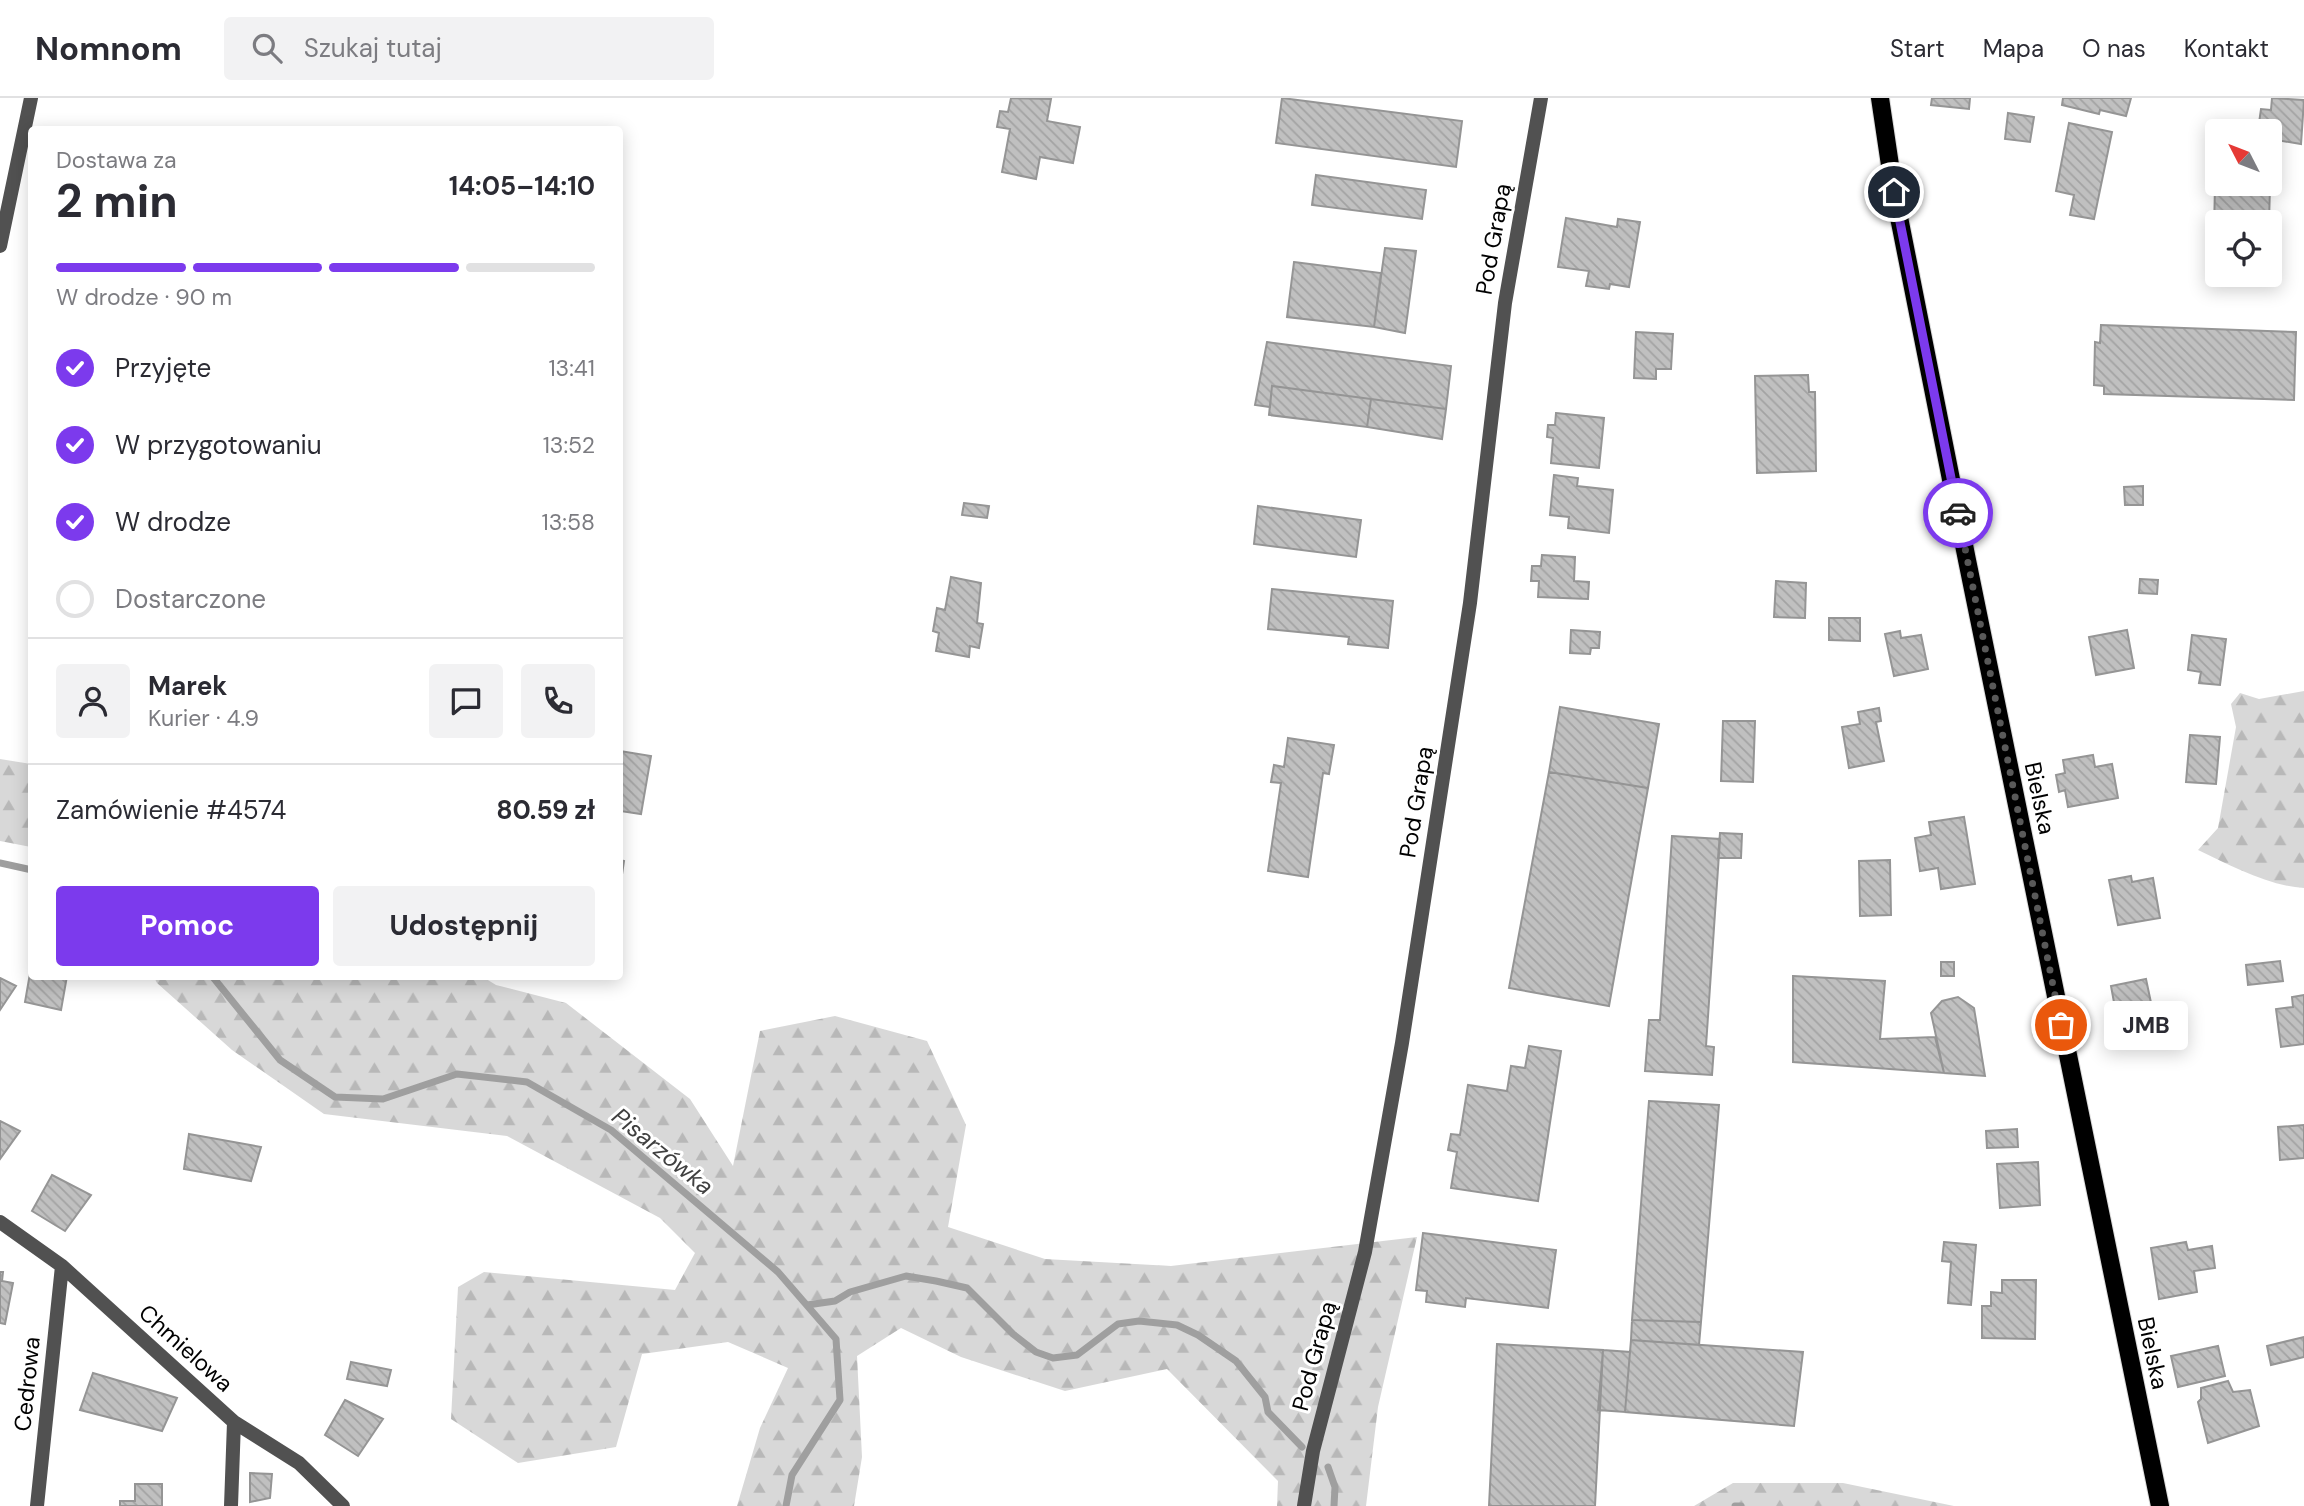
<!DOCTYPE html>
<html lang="pl">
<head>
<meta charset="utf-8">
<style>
	:root { --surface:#fff; --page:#f2f2f3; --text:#2b2b33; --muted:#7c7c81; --line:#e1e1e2; --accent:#7c3aed }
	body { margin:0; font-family:"DM Sans",sans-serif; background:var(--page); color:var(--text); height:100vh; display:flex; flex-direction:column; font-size:26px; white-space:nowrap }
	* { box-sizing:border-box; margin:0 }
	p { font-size:23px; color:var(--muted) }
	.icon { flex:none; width:38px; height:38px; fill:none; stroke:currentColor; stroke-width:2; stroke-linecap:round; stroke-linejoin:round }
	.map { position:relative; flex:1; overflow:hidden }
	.panel { position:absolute; left:28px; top:28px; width:595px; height:854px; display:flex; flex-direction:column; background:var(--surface); border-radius:7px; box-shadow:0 4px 18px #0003 }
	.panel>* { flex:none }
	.needle { width:46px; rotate:312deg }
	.fabs { position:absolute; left:2205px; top:21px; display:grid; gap:14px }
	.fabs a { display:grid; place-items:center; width:77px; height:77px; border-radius:7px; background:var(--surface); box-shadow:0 4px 18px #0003; font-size:35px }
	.pin { position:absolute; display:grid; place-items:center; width:60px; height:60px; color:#fff; margin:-30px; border:4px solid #fff; border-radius:50%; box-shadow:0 2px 7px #0007 }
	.courier { position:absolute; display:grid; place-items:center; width:70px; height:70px; margin:-35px; border:5px solid #7c3aed; border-radius:50%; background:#fff; color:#222; box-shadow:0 2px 9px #0007 }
	.bubble { position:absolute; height:49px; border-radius:7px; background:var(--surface); box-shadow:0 4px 18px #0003; font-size:23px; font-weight:700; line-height:49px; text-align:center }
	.summary em { font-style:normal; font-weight:700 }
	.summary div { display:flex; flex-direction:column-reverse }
	.summary { display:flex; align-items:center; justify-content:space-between; height:119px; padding:0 28px }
	h1 { font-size:46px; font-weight:700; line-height:52px }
	.bar { display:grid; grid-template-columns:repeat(4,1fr); gap:10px 7px; align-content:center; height:84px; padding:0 28px }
	.bar i { height:9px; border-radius:5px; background:var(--line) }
	.bar .on { background:var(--accent) }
	.bar p { grid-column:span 4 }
	.line { display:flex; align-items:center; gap:18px; padding:0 28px; border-top:2px solid var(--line) }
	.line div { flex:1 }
	.round { display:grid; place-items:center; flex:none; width:74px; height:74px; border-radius:7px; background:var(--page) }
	ol { padding:0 28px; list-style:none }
	li { display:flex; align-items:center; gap:21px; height:77px }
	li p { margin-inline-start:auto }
	li .icon { padding:7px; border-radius:50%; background:var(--accent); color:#fff; stroke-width:4 }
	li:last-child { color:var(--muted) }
	li i { width:38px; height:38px; border:4px solid var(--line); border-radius:50% }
	.action { display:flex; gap:14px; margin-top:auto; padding:14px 28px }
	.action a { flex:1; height:80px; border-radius:7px; background:var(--accent); color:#fff; font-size:28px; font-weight:700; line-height:80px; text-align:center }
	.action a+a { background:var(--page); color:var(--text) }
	header { display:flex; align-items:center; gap:42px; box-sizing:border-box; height:98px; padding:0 35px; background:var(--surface); border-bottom:2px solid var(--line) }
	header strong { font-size:33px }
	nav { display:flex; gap:38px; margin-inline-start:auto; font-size:24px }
	.search { width:490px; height:63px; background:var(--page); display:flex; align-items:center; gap:18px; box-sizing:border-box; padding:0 24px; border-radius:7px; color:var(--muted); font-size:26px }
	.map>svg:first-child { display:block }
	.forest { fill:url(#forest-firs) }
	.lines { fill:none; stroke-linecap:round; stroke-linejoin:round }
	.stream { stroke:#9f9f9f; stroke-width:7 }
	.building { fill:url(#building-back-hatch); stroke:#959595; stroke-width:2 }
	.primary-casing { stroke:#dbdbdb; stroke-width:20 }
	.minor { stroke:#515151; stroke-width:14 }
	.primary { stroke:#000; stroke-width:18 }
	.done { stroke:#595959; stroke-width:7; stroke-dasharray:0 12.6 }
	.route { stroke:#7c3aed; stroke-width:9 }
	.labels { text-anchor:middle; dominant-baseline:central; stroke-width:6; stroke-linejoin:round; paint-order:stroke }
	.street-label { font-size:23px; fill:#000; stroke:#fff }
	.water-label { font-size:24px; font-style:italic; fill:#404040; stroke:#fff }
</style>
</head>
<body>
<header>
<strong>Nomnom</strong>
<div class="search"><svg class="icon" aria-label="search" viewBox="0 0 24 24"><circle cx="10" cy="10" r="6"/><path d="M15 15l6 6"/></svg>Szukaj tutaj</div>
<nav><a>Start</a><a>Mapa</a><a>O nas</a><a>Kontakt</a></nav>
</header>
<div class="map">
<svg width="2304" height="1408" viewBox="0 0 2304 1408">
	<defs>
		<pattern id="forest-firs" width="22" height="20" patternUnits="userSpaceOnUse" patternTransform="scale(1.75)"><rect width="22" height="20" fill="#d8d8d8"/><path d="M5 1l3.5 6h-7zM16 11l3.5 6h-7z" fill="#b8b8b8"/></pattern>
		<pattern id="building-back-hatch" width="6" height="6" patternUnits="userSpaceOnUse" patternTransform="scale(1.75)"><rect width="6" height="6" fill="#c0c0c0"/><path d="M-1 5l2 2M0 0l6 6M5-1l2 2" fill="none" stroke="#a3a3a3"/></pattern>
	</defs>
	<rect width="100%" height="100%" fill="#fff"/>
	<path class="forest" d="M2304 593V790C2268 788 2230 767 2198 752L2218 730 2236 629 2231 606 2240 595 2259 601Z
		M0 661 31 666V749L0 743Z
		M154 879H483L496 887 566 905 690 1001 733 1068 760 933 835 918 927 943 966 1027 948 1129 1045 1161 1171 1168 1417 1139 1378 1309 1366 1408H1277L1278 1383 1167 1271 1065 1293 961 1259 901 1230 857 1258 862 1359 854 1408H737L760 1330 788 1270 728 1244 642 1256 616 1349 518 1365 451 1321 458 1189 484 1174 675 1192 695 1155 660 1120 507 1038 324 1016 232 952 157 885Z
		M1733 1385H1843L1954 1408H1694Z"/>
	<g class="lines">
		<path class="stream" d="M0 765 32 772
			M212 878 280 962 335 999 383 1001 457 976 527 984 611 1032 778 1174 836 1241 840 1302 792 1377 786 1408
			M807 1207 835 1203 850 1194 906 1178 936 1183 967 1190 1013 1236 1036 1254 1053 1260 1077 1257 1118 1226 1139 1223 1177 1227 1198 1237 1236 1263 1265 1299 1268 1314 1302 1349
			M1328 1369 1335 1389 1334 1408
			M1735 1408H1741"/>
	</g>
	<path class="building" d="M1011 0 1051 1 1047 23 1080 29 1073 65 1040 59 1036 81 1002 74 1010 31 997 29 1000 13 1008 14Z
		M1282 0 1462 23 1456 69 1276 45Z
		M1932 0H1970L1969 11 1931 7Z
		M2063 0H2131L2126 18 2100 12 2099 16 2062 7Z
		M2272 0 2304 2 2301 46 2270 41V33L2258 32 2261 11 2271 12Z
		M2008 15 2034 19 2030 44 2005 41Z
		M2069 25 2112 34 2094 121 2070 117 2074 97 2056 93Z
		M1316 77 1426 92 1422 121 1312 107Z
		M2215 88 2270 89 2269 124H2217V131H2214Z
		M1566 120 1617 129 1618 121 1640 124 1629 189 1610 186 1609 191 1586 188 1589 173 1558 169Z
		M1385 150 1416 153 1405 235 1374 229Z
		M1294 164 1381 175 1374 229 1287 219Z
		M2101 227 2296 234 2294 302 2104 296V288L2094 287 2095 244 2100 245Z
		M1636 234 1673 236 1671 271H1656V281L1634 280Z
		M1267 244 1451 268 1446 311 1272 288 1270 309 1255 307Z
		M1808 277 1809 294H1815L1816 373 1757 375 1755 278Z
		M1272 288 1371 301 1367 329 1269 317Z
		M1371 301 1446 311 1442 341 1367 329Z
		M1556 315 1604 320 1599 370 1551 365 1553 340 1547 339 1548 327H1555Z
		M1554 377 1578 380 1577 388 1613 392 1609 435 1568 430 1569 419 1550 417Z
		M2143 388V407H2125L2124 389Z
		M964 405 989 408 987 420 962 417Z
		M1258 408 1361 422 1356 459 1254 446Z
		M1542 457 1575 459 1574 483 1589 484 1588 501 1538 499 1539 483H1531L1532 468H1541Z
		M951 479 981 485 977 525 983 526 979 550 970 548 969 559 936 553 939 535 933 533 937 510 945 512Z
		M2140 481 2158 482 2157 496 2139 495Z
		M1776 483 1806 485 1805 520 1774 519Z
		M1272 491 1393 503 1388 550 1348 546 1349 539 1268 531Z
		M1829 520H1860V543L1829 542Z
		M1571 532 1600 534 1599 550H1591L1590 556 1570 555Z
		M2127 532 2134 570 2096 577 2089 539Z
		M1900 533 1901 540 1921 537 1928 571 1894 578 1885 536Z
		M2192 537 2226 541 2220 587 2199 585 2201 574 2188 572Z
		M1560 609 1659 626 1648 690 1549 674Z
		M1879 610 1881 623 1876 624 1884 663 1849 670 1842 629 1860 626 1858 614Z
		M1723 623H1755L1753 684 1721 683Z
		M2190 637 2220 639 2216 686 2186 684Z
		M1288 640 1334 647 1329 676 1323 675 1308 779 1268 773 1281 685 1271 684 1274 667 1284 669Z
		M620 653 651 658 641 716 620 713Z
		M2093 657 2095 669 2112 666 2118 700 2068 709 2065 692 2059 694 2056 677 2065 675 2063 662Z
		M1549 674 1648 690 1609 908 1509 890Z
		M1964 719 1975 786 1941 791 1938 770 1920 773 1915 740 1931 737 1929 724Z
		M1720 735 1742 736 1741 760H1718Z
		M1672 738 1720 741 1706 948 1714 949 1712 977 1645 973 1649 922H1660Z
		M620 762 624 763 620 790Z
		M1890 762 1891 817 1860 818 1859 763Z
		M2131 778 2132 784 2153 780 2160 820 2118 827 2109 782Z
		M2280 863 2283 883 2248 887 2246 867Z
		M32 864V878H67L61 912 25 904Z
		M1941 864H1954V878H1941Z
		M1793 878 1885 883 1880 941 1935 939 1944 975 1793 964Z
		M0 880 16 888 0 912Z
		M2146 881 2154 919 2118 926 2111 888Z
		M2304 897V946L2281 949 2276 911 2293 909 2292 899Z
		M1958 899 1974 910 1985 978 1944 975 1931 915 1942 903Z
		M1529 948 1561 953 1538 1103 1451 1090 1457 1054 1448 1052 1451 1036 1460 1037 1468 987 1507 993 1511 968 1525 970Z
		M1649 1003 1719 1007 1701 1224 1632 1222Z
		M0 1023 20 1033 0 1061Z
		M2304 1027V1060L2280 1062 2278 1029Z
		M2017 1031 2018 1049 1987 1050 1986 1033Z
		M189 1036 261 1049 251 1083 184 1071Z
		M2038 1064 2040 1107 2000 1110 1997 1066Z
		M52 1077 91 1097 65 1133 32 1113Z
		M1423 1135 1556 1152 1548 1210 1466 1200 1465 1209 1426 1204 1427 1193 1416 1192Z
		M1944 1144 1976 1147 1971 1207 1948 1205 1951 1164 1942 1163Z
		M2186 1144 2188 1152 2212 1148 2215 1170 2194 1173 2197 1194 2159 1201 2151 1150Z
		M0 1174H3L2 1183 13 1185 5 1226 0 1225Z
		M2002 1182H2036L2035 1241 1982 1240V1208H1991V1194L2002 1195Z
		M1632 1222 1701 1224 1699 1247 1631 1242Z
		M2304 1239V1259L2271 1267 2267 1248Z
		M1631 1242 1803 1254 1794 1328 1625 1314Z
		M1497 1246 1603 1252 1595 1408H1489Z
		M2218 1248 2225 1278 2178 1289 2171 1258Z
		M1603 1252 1630 1254 1625 1314 1598 1312Z
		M351 1264 391 1272 387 1288 347 1281Z
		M93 1275 177 1300 162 1333 80 1312Z
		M2228 1283 2233 1294 2250 1292 2259 1328 2208 1345 2198 1304 2201 1301V1290Z
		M345 1302 383 1321 358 1358 325 1337Z
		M250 1375 272 1376 270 1400 250 1404Z
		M135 1386H162V1408H120V1403H135Z"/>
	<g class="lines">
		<defs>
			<path id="primary" d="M1880 0 1894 94 1967 462 2160 1408"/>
		</defs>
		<use href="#primary" class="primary-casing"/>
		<path class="minor" d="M0 148 31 0
			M0 1124 62 1168 234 1324 299 1365 343 1408
			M37 1408 62 1168
			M231 1408 234 1324
			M1304 1408 1313 1353 1365 1154 1402 945 1470 505 1505 205 1541 0"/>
		<use href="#primary" class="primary"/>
	</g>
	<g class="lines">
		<path class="done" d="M1958 415 2061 927"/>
		<path class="route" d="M1894 94 1958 415"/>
	</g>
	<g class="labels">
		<g class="street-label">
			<text transform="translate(1493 141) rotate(-80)">Pod Grapą</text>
			<text transform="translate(2040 700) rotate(78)">Bielska</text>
			<text transform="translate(1416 704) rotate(-81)">Pod Grapą</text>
			<text transform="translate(186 1250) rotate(42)">Chmielowa</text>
			<text transform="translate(2153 1255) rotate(78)">Bielska</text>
			<text transform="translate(1314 1258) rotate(-75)">Pod Grapą</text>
			<text transform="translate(27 1286) rotate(-84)">Cedrowa</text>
		</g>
		<g class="water-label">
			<text transform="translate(663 1053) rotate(39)">Pisarzówka</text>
		</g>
	</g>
</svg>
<div class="fabs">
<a><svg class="needle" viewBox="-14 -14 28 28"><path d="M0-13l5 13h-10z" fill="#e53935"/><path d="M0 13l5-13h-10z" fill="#7c7c81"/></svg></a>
<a><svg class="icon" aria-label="locate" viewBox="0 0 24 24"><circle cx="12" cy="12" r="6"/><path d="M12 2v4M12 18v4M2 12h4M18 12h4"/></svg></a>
</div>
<div class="pin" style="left:2061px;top:927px;background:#ea580c"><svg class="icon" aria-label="bag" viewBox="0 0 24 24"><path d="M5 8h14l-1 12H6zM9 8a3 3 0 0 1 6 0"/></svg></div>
<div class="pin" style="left:1894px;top:94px;background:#1f2937"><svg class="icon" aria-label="home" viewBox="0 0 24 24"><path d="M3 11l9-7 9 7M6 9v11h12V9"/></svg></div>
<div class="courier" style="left:1958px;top:415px"><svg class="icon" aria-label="car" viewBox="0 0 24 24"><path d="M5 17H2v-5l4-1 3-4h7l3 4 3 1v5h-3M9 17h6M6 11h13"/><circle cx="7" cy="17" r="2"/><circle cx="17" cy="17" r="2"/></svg></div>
<div class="bubble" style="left:2104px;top:903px;width:84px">JMB</div>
<section class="panel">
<div class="summary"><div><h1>2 min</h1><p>Dostawa za</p></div><em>14:05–14:10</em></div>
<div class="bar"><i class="on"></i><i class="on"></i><i class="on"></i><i></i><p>W drodze · 90 m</p></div>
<ol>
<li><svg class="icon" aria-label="check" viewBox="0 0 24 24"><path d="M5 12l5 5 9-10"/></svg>Przyjęte<p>13:41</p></li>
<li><svg class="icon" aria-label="check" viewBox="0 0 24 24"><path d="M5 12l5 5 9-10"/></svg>W przygotowaniu<p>13:52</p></li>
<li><svg class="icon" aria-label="check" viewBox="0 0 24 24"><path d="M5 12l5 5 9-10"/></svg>W drodze<p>13:58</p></li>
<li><i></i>Dostarczone</li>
</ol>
<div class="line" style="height:126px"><a class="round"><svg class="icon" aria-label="person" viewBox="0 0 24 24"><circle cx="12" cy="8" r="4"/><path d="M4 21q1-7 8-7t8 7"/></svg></a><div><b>Marek</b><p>Kurier · 4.9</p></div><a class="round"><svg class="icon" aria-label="chat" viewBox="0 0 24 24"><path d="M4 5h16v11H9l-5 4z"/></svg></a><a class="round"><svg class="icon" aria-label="phone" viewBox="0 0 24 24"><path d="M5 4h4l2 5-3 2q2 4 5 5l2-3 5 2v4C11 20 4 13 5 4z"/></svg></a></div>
<div class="line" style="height:91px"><div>Zamówienie #4574</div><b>80.59 zł</b></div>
<div class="action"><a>Pomoc</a><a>Udostępnij</a></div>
</section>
</div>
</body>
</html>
